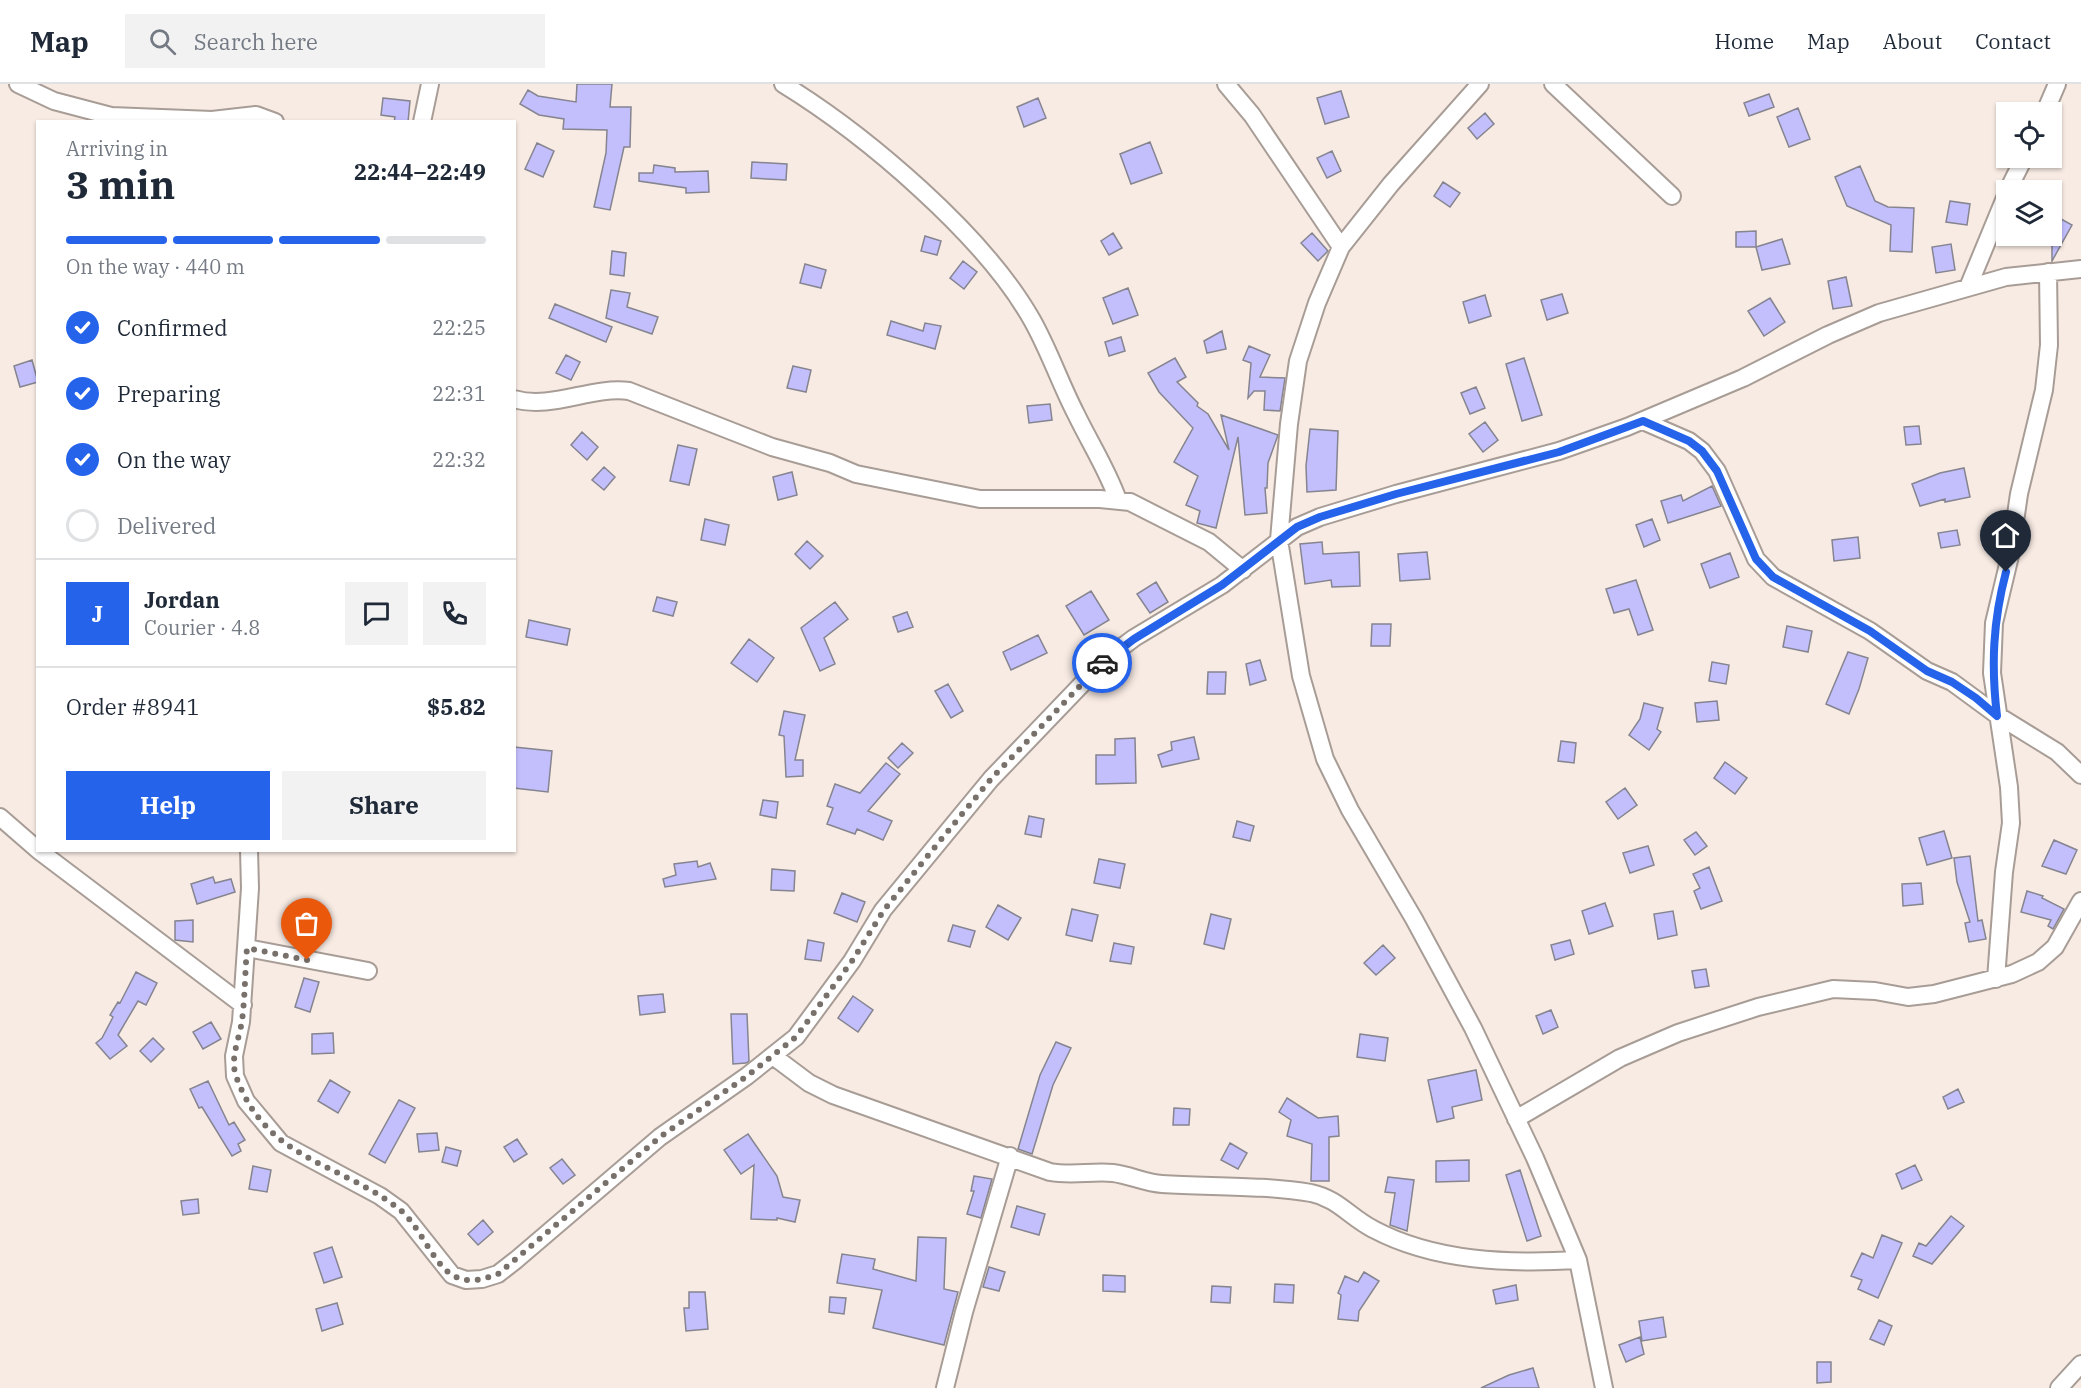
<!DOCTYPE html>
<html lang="en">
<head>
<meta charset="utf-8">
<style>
	:root { --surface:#fff; --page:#f2f2f3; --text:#1f2937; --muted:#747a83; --line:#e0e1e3; --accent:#2563eb }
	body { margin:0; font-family:"IBM Plex Serif",serif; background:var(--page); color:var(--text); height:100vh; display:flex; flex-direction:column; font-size:22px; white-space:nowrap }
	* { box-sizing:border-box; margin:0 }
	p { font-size:20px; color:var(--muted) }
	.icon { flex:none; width:33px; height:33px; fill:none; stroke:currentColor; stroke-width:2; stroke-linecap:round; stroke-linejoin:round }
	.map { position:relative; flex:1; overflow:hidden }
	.drawer { position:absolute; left:36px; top:36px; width:480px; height:732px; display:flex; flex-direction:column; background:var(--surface); border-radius:0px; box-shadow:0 2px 4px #0004 }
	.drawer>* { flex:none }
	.tools { position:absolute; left:1996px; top:18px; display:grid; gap:12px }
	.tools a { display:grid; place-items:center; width:66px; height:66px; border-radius:0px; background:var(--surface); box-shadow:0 2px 4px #0004; font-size:30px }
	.pin { position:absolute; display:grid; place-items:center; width:51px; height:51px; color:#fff; margin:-62px -26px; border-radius:50% 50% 50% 0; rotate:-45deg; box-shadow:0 0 6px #0007 }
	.pin .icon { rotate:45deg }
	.courier { position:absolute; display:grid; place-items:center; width:60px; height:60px; margin:-30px; border:4px solid #2563eb; border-radius:50%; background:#fff; color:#222; box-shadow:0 2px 8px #0007 }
	.overview em { font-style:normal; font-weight:700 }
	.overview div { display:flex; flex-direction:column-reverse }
	.overview { display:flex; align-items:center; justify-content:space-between; height:102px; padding:0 30px }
	h1 { font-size:39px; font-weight:700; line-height:45px }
	.bar { display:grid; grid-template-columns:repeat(4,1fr); gap:9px 6px; align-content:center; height:72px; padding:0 30px }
	.bar i { height:8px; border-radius:4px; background:var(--line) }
	.bar .on { background:var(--accent) }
	.bar p { grid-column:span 4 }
	.line { display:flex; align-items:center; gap:15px; padding:0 30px; border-top:2px solid var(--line) }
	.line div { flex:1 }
	.round { display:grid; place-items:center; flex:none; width:63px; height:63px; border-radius:0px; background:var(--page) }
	ol { padding:0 30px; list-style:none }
	li { display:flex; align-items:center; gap:18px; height:66px }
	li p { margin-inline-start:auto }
	li .icon { padding:6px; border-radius:50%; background:var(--accent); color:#fff; stroke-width:4 }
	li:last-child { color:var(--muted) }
	li i { width:33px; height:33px; border:3px solid var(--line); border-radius:50% }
	.primary-button { display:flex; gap:12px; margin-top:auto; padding:12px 30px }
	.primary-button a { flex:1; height:69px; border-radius:0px; background:var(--accent); color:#fff; font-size:24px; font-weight:700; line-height:69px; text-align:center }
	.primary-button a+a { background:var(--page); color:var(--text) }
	header { display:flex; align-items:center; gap:36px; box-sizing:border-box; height:84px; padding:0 30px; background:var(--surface); border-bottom:2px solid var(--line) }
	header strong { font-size:28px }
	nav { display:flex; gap:33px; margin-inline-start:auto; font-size:21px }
	.search { width:420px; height:54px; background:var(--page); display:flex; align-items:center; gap:15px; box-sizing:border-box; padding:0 21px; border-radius:0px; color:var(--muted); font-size:22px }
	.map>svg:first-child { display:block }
	.building { fill:#c3bffd; stroke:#85848f; stroke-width:1.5 }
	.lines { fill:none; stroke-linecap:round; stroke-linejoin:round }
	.minor-casing { stroke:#a89d96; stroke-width:20 }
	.minor { stroke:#fff; stroke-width:16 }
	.done { stroke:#77706b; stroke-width:6; stroke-dasharray:0 10.8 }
	.route { stroke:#2563eb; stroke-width:8 }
</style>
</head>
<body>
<header>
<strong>Map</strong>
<div class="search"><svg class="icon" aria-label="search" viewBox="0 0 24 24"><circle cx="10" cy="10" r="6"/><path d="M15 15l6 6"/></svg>Search here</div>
<nav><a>Home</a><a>Map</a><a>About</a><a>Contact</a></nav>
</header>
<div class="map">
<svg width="2081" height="1304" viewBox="0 0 2081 1304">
	<rect width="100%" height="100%" fill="#f8ebe4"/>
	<path class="building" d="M577 0H612L610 23H631L630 63H624L610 126 594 123 606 69 607 46 563 45 564 35 539 31 520 20 528 6 538 12 576 18Z
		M1341 7 1349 33 1325 40 1317 14Z
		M1769 10 1774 23 1749 32 1744 19Z
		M383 14 410 17 408 38H394L395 33 381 31Z
		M1038 14 1046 34 1024 43 1017 23Z
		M1798 24 1810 55 1789 63 1777 33Z
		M1485 29 1494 40 1477 55 1468 44Z
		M1150 58 1162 89 1131 100 1120 70Z
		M537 59 554 67 543 93 525 85Z
		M1332 67 1341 87 1327 94 1317 74Z
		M752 78 787 80 786 96 751 94Z
		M654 81 675 84V88L708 87 709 108 686 109V104L639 97V89H653Z
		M1860 82 1875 117 1888 123 1914 124 1912 168 1890 167 1891 141 1847 122 1835 93Z
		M1443 98 1460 109 1450 123 1434 112Z
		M1950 117 1970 120 1967 141 1946 138Z
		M2052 130 2072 141 2052 177Z
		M1756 147V163H1736V148Z
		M1113 149 1122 164 1109 171 1101 157Z
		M1312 149 1328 167 1318 177 1301 159Z
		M925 152 941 157 937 171 921 167Z
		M1782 155 1790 180 1762 186 1756 163Z
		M1951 160 1955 186 1936 189 1932 163Z
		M612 167 626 169 624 192 610 190Z
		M963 177 977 188 964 205 950 194Z
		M805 180 826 186 821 204 800 199Z
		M1846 193 1852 222 1833 225 1828 197Z
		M1128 204 1138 231 1113 240 1103 214Z
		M611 206 630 209 627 223 658 233 652 250 606 234Z
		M1562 210 1568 229 1547 236 1541 216Z
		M1485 211 1491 232 1469 239 1463 218Z
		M1770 214 1785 238 1764 252 1748 227Z
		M555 220 612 243 606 258 549 234Z
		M891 237 923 247 925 239 941 242 935 265 887 251Z
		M1222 247 1226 265 1207 269 1204 257Z
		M1121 253 1125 267 1109 272 1105 258Z
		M1249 262 1270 271 1260 293 1285 294 1280 327 1264 326 1265 307H1254L1248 314 1251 279 1243 276Z
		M566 271 580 278 571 296 556 289Z
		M1175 274 1186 293 1177 298 1198 319 1197 322 1208 330 1229 366 1221 331 1278 351 1268 379 1267 404H1265L1267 429 1245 431 1238 353 1216 444 1197 439 1200 427 1186 421 1198 392 1174 378 1193 344 1159 308 1148 289Z
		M1524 274 1542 331 1522 337 1506 280Z
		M32 276 38 298 20 303 14 282Z
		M793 282 811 286 806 308 787 304Z
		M1476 303 1485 324 1470 330 1461 309Z
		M1050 320 1052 336 1029 339 1027 322Z
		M1485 338 1498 356 1483 368 1469 350Z
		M1919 342 1921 360 1906 361 1904 343Z
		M1310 345 1338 347 1336 406 1307 408 1306 382Z
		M582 348 598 363 587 376 571 361Z
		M678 361 697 365 689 401 670 397Z
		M604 383 615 393 604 406 592 396Z
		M1964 384 1970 413 1945 418V415L1920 422 1912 400 1940 389Z
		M792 388 797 411 778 416 773 393Z
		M1712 402 1721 422 1668 439 1661 417 1681 411 1683 417Z
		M705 435 729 441 725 461 701 456Z
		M1652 435 1660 456 1644 463 1636 441Z
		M1957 446 1960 461 1941 464 1938 449Z
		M1858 453 1860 474 1834 477 1832 456Z
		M807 457 823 472 810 485 795 470Z
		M1322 458 1323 470 1359 468 1360 502 1332 503 1331 496 1305 500 1300 460Z
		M1427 468 1430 495 1400 497 1398 470Z
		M1730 469 1739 493 1710 504 1701 480Z
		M1636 496 1653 546 1638 551 1629 525 1614 529 1606 505Z
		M1156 498 1168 518 1150 529 1137 510Z
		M1091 507 1109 536 1084 551 1066 522Z
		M657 513 677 518 673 532 653 527Z
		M835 518 848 535 824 554 835 580 820 587 801 544Z
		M907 528 913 543 898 548 893 533Z
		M529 536 570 545 567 561 526 553Z
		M1372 540H1391L1390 562H1371Z
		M1787 542 1812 547 1808 568 1783 563Z
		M1038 551 1047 569 1011 586 1003 568Z
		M749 555 774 574 757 598 731 579Z
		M1848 568 1868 574 1859 605 1849 630 1826 620Z
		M1260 576 1266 596 1250 601 1246 580Z
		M1712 578 1729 581 1726 600 1709 597Z
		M1208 588H1226L1225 610H1207Z
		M948 600 963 627 951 634 935 607Z
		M1717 617 1719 636 1697 638 1695 619Z
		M1644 619 1663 624 1657 645 1661 648 1649 666 1629 651 1640 635Z
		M784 627 805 631 795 676H803V692L786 693 784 652 779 651Z
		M1194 653 1199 675 1162 683 1158 671 1172 666 1171 658Z
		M1135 654 1136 699 1096 700V671H1115V655Z
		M1561 657 1576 659 1574 679 1558 677Z
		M902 659 913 669 898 684 888 674Z
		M514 663 552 667 548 708 514 704Z
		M1725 678 1747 694 1735 710 1714 694Z
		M886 679 900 690 868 727 892 737 883 756 857 745 855 750 827 740 833 724 827 722 835 700 860 709Z
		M1625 704 1637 721 1618 735 1606 718Z
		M763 716 778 718 776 734 760 731Z
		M1029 732 1044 735 1041 753 1025 750Z
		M1237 737 1254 742 1250 757 1233 753Z
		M1944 747 1952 774 1927 781 1919 754Z
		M1696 748 1707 762 1695 771 1684 756Z
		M2054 756 2077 766 2066 790 2042 782Z
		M1648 762 1654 781 1630 789 1623 769Z
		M1970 772 1978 837 1982 836 1986 855 1969 858 1965 839 1970 838 1957 798 1954 774Z
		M1099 775 1125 780 1120 804 1094 799Z
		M697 777 698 783 710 779 716 795 665 803 663 795 676 791 674 780Z
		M1709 783 1722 817 1701 825 1694 807 1700 804 1693 790Z
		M772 785 795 787 794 807 771 806Z
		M213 793 215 799 231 795 235 808 197 820 191 800Z
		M1921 799 1923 820 1903 822 1902 800Z
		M2027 807 2043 812 2042 814 2064 825 2053 845 2048 842 2051 836 2021 828Z
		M842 809 865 818 857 838 834 829Z
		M1605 819 1613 842 1589 850 1582 827Z
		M998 821 1021 834 1008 856 986 843Z
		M1072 825 1098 831 1092 857 1066 851Z
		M1673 827 1677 851 1658 855 1654 830Z
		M1211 830 1231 835 1224 865 1204 860Z
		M193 836V858L175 856V837Z
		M953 841 975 847 970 863 948 857Z
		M808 856 824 859 821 877 805 875Z
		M1570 856 1574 870 1555 876 1551 861Z
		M1114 859 1134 863 1131 880 1110 877Z
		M1383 861 1395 874 1376 891 1364 879Z
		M1706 885 1709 902 1695 904 1692 887Z
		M136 888 157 899 146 921 138 917 118 951 127 962 110 975 96 959 102 954 113 933 110 931 118 918 120 919Z
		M304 894 319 898 310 928 295 923Z
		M663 910 665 928 640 931 638 912Z
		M853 912 873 926 858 948 838 934Z
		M1551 926 1558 943 1543 950 1536 932Z
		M731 930H747L749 977 746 979 733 980Z
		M211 938 221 955 203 965 193 948Z
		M333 949 334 969 312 970V950Z
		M1360 950 1388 954 1385 977 1357 973Z
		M153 954 164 965 151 978 140 967Z
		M1056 958 1071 964 1053 1001 1032 1070 1018 1065 1040 991Z
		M1476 986 1482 1016 1452 1023 1454 1034 1437 1038 1428 996Z
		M330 996 350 1008 338 1029 318 1017Z
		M208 997 229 1041 234 1038 245 1056 238 1060 241 1067 232 1072 202 1023 199 1024 190 1005Z
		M1958 1005 1964 1018 1948 1025 1943 1013Z
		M1287 1014 1318 1034 1338 1032 1339 1052 1329 1053V1097H1311L1312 1060 1287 1052 1291 1036 1279 1028Z
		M399 1016 415 1024 385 1079 369 1070Z
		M1174 1024 1190 1025 1189 1041H1173Z
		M437 1049 439 1066 419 1068 417 1050Z
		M748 1050 777 1092 783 1113 800 1116 795 1138 777 1134V1136L751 1135 754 1081 741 1090 724 1066Z
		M517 1055 527 1070 514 1078 504 1063Z
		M1230 1059 1247 1069 1238 1085 1221 1076Z
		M446 1063 461 1067 457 1082 442 1078Z
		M562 1075 575 1091 563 1100 550 1084Z
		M1469 1076V1097L1436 1098V1077Z
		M1915 1081 1922 1096 1902 1105 1896 1090Z
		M253 1082 271 1086 267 1108 249 1105Z
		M1520 1086 1541 1152 1527 1157 1506 1091Z
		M974 1092 992 1095 981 1134 967 1130 974 1107H971Z
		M1388 1093 1414 1096 1407 1147 1390 1141 1395 1109 1385 1108Z
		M198 1115 199 1129 183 1131 181 1117Z
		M1017 1122 1045 1130 1039 1151 1011 1143Z
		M1951 1132 1964 1142 1932 1180 1913 1172 1919 1159 1926 1162Z
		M483 1136 493 1148 478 1161 468 1150Z
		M1882 1151 1902 1159 1878 1214 1858 1205 1862 1196 1851 1192 1862 1169 1873 1174Z
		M918 1153 946 1154 944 1205 958 1208 944 1261 873 1244 882 1206 837 1199 842 1170 875 1175 873 1185 916 1197Z
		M332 1163 342 1193 324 1199 314 1169Z
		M989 1183 1005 1188 999 1207 983 1203Z
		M1364 1188 1379 1197 1359 1227 1358 1237 1338 1235 1341 1211 1338 1209 1345 1192 1358 1198Z
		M1103 1191 1125 1192V1208L1103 1207Z
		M1275 1200 1294 1201 1293 1219 1274 1218Z
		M1516 1201 1518 1216 1496 1220 1493 1206Z
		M1212 1202 1231 1203 1230 1219 1211 1218Z
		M689 1208H705L708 1245 686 1247 684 1224H689Z
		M830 1213 846 1214 844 1230 829 1228Z
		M337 1219 343 1240 322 1247 316 1225Z
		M1663 1233 1666 1253 1642 1257 1639 1237Z
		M1879 1236 1892 1242 1884 1261 1870 1255Z
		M1640 1253 1644 1270 1626 1278 1619 1261Z
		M1817 1278H1831V1298L1817 1299Z
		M1533 1284 1539 1304H1481L1509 1291Z"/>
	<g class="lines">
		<defs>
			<path id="minor" d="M18 0 54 17 111 32 212 36 256 31 275 38
				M783 0C866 51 984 151 1032 236 1049 266 1060 299 1076 330 1090 359 1107 385 1118 416
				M1226 0 1252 31 1341 163
				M1480 0 1391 100 1341 163 1317 219 1298 277 1289 340 1279 456 1301 592 1325 675 1350 726 1414 835 1473 944 1535 1074 1578 1176 1604 1304
				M1553 0 1672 112
				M2045 28 2057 0
				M422 38 430 0
				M2008 106 2024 74
				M1969 201 2007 109
				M514 315C552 326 591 302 629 307L772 363 830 379 856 390 980 415H1100L1130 418 1209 458 1243 486
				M1643 337 1689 357 1702 367 1717 387 1756 475 1773 493 1870 547 1927 587 1952 598 1997 631 2057 668 2081 691
				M0 733 38 766
				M38 766 243 921
				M249 766 250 804 241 938 234 972 235 992 246 1017 281 1059 380 1112 401 1127 452 1191 466 1196 482 1195 498 1190 516 1176 660 1053 747 992 796 953 852 877 883 826 939 758 991 695 1106 575 1134 554 1222 501 1297 443 1320 433 1396 410 1559 367 1627 343 1743 294 1828 251 1879 229 2006 193 2081 185
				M247 864 368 887
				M1996 895 2004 788 2011 739 2009 703 1992 589 1994 539 2010 472 2019 410 2044 306 2049 261 2048 188
				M773 972 809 999 833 1011 1050 1088C1072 1092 1092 1087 1113 1089 1130 1091 1145 1099 1162 1100 1212 1103 1262 1101 1311 1109 1337 1114 1351 1134 1373 1145 1435 1178 1510 1180 1578 1176
				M1516 1035 1620 974 1678 949 1758 923 1833 905 1875 907 1908 913 1934 910 2012 890 2038 878 2055 863 2081 817
				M945 1304 964 1228 1010 1072
				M2059 1304 2081 1280"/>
		</defs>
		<use href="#minor" class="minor-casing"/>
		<use href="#minor" class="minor"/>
	</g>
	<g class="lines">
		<path class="done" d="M307 876 247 864C245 888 245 913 242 937 239 956 229 976 237 995 268 1077 339 1078 399 1125 420 1141 433 1181 454 1192 469 1200 484 1195 498 1190L660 1053 747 992 796 953 852 877 884 826 939 758 991 695 1102 579"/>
		<path class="route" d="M1102 579 1134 555 1222 501 1297 443 1320 433 1396 410 1559 368 1643 337 1689 357 1702 367 1717 387 1756 475 1773 493 1870 547 1927 587 1952 598 1976 614 1997 632C1991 581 1993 537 2006 488"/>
	</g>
</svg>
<div class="tools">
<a><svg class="icon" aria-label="locate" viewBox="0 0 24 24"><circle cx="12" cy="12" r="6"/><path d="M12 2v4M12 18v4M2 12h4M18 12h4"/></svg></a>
<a><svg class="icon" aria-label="layers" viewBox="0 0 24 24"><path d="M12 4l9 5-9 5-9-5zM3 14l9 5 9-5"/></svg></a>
</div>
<div class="pin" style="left:307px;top:876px;background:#ea580c"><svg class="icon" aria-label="bag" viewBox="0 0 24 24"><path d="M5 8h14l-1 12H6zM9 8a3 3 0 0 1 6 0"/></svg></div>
<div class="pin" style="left:2006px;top:488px;background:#1f2937"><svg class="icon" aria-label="home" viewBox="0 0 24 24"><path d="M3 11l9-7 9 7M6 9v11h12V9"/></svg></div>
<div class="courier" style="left:1102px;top:579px"><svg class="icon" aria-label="car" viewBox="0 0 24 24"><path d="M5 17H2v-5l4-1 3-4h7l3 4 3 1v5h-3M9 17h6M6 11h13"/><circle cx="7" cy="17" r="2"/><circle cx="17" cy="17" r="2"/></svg></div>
<section class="drawer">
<div class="overview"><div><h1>3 min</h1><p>Arriving in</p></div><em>22:44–22:49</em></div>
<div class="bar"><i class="on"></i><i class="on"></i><i class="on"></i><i></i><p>On the way · 440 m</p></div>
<ol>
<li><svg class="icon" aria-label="check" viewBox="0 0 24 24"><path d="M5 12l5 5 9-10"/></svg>Confirmed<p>22:25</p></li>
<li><svg class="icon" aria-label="check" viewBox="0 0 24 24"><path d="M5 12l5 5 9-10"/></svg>Preparing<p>22:31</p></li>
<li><svg class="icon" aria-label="check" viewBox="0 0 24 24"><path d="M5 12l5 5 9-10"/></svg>On the way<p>22:32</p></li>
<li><i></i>Delivered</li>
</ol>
<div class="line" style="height:108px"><b class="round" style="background:var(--accent);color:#fff">J</b><div><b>Jordan</b><p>Courier · 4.8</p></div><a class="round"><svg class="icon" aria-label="chat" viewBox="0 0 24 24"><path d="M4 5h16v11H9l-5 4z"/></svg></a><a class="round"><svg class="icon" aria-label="phone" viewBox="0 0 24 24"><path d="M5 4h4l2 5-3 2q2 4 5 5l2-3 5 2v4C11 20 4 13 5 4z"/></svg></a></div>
<div class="line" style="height:78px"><div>Order #8941</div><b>$5.82</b></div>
<div class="primary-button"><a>Help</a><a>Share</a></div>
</section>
</div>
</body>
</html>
